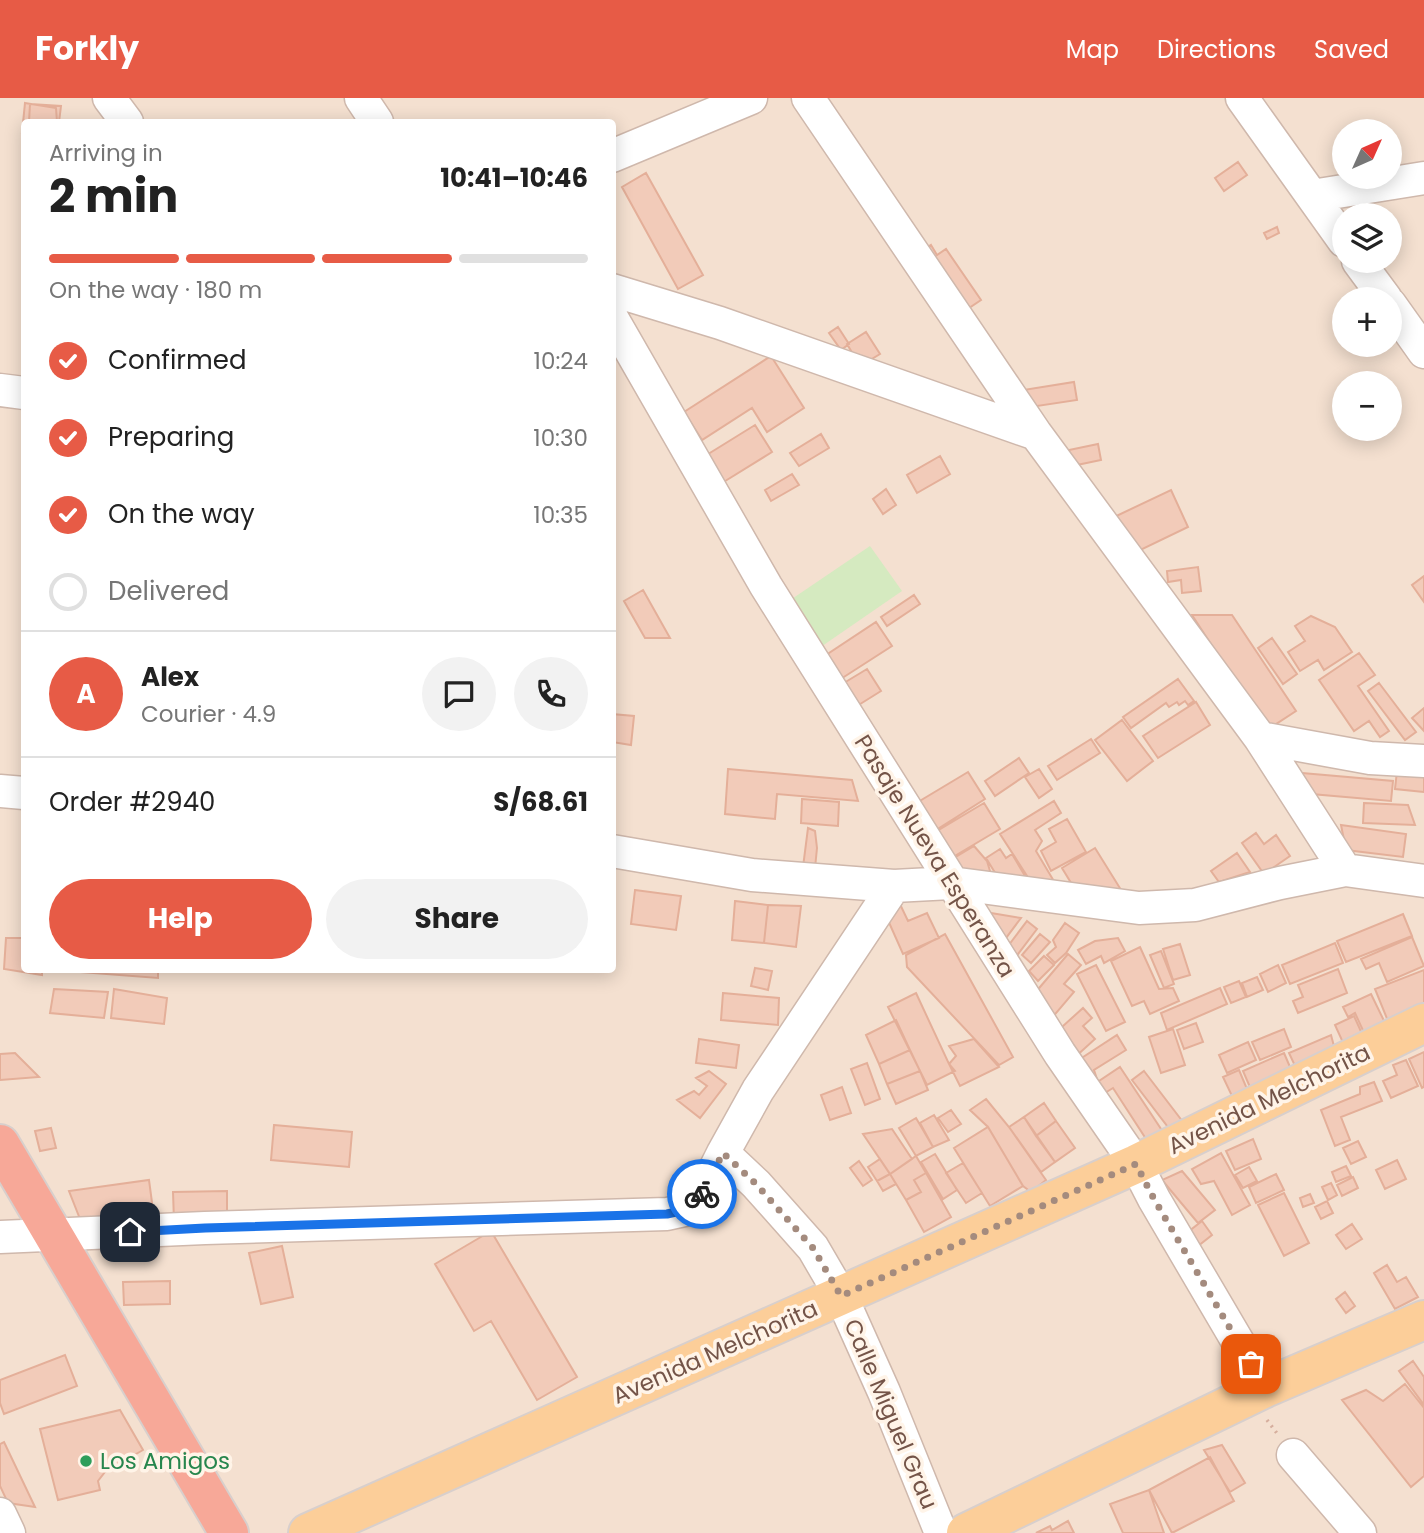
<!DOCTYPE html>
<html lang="en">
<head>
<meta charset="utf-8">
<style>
	:root { --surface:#fff; --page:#f2f2f2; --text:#222; --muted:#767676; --line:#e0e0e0; --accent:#e75b46 }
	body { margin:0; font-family:Poppins,sans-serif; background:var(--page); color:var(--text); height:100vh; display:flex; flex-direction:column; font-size:26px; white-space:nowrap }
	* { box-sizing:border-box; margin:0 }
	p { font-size:23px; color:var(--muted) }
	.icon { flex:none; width:38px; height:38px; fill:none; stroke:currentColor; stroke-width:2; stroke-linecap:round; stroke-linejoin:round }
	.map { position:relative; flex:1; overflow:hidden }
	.drawer { position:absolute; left:21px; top:21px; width:595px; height:854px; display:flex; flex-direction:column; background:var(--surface); border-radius:7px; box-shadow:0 4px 18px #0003 }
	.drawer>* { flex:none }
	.needle { width:46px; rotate:45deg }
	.tools { position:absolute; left:1332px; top:21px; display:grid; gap:14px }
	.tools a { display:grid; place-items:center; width:70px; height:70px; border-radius:50%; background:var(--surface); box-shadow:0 4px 18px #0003; font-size:35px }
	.pin { position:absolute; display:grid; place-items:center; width:60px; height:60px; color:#fff; margin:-30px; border-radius:14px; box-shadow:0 4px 10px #0006 }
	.courier { position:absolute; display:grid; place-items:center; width:70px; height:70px; margin:-35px; border:5px solid #1a73e8; border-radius:50%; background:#fff; color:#222; box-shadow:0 2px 9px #0007 }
	.head em { font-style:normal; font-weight:700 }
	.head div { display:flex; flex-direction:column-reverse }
	.head { display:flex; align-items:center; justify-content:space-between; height:119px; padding:0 28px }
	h1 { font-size:46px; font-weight:700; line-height:52px }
	.bar { display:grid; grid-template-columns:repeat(4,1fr); gap:10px 7px; align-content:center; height:84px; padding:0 28px }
	.bar i { height:9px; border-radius:5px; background:var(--line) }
	.bar .on { background:var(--accent) }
	.bar p { grid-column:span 4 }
	.line { display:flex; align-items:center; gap:18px; padding:0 28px; border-top:2px solid var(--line) }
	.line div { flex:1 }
	.round { display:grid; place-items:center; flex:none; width:74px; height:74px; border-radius:37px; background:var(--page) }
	ol { padding:0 28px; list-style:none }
	li { display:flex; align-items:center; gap:21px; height:77px }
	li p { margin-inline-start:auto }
	li .icon { padding:7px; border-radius:50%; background:var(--accent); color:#fff; stroke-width:4 }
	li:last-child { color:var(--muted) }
	li i { width:38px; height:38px; border:4px solid var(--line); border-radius:50% }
	.action { display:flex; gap:14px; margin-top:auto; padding:14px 28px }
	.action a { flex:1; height:80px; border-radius:42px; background:var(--accent); color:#fff; font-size:28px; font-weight:700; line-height:80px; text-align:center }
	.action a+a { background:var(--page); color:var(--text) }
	header { display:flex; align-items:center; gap:42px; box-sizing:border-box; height:98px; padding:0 35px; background:var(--accent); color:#fff }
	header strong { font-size:33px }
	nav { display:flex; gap:38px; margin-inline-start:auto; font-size:24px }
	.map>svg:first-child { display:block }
	.residential { fill:#f4e0d0; fill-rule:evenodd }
	.green { fill:#d5eac0 }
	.building { fill:#f2cbb9; stroke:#e4af99; stroke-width:2 }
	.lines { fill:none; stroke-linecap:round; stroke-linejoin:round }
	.minor-casing { stroke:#cfb8ac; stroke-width:35 }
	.major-casing { stroke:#d8cfcc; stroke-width:42 }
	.highway-casing { stroke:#d8cfcc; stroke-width:42 }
	.path { stroke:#d6ae9d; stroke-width:3.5; stroke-dasharray:2 5; stroke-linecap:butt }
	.minor { stroke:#fff; stroke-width:32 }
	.major { stroke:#fcce99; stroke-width:38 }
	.highway { stroke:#f7a898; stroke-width:38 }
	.done { stroke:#a48b7e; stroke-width:7; stroke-dasharray:0 12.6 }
	.route { stroke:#1a73e8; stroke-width:9 }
	.leisure-dot { fill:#2e9e5b; stroke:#fff4e8; stroke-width:2.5 }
	.labels { text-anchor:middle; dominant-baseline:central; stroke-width:7; stroke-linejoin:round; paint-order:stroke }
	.street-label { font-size:23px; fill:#745448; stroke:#fff4e8 }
	.leisure-label { font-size:23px; fill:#27864d; stroke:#fff4e8; text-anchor:start }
</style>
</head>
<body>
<header>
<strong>Forkly</strong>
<nav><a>Map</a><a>Directions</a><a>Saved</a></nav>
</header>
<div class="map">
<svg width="1424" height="1435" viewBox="0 0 1424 1435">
	<rect width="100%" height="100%" fill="#fcf0e2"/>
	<path class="residential" d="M0 0H1424V1435H0ZM24 24H612V872H24ZM1344 33H1390V79H1344ZM1344 117H1390V163H1344ZM1344 201H1390V247H1344ZM1344 285H1390V331H1344Z"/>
	<path class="green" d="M870 448 902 493 812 555 780 509Z"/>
	<path class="building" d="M25 5 56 10 57 24H24V35H22Z
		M30 6 61 8 59 24H29Z
		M1238 64 1247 77 1224 93 1215 80Z
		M646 75 703 177 678 191 622 89Z
		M1277 129 1279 135 1267 141 1264 135Z
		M931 147 937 157 946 151 981 202 960 216 918 155Z
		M838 229 849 246 841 252 829 235Z
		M866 234 880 256 860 268 847 246Z
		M771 258 804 310 767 334 752 310 702 342 684 314Z
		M1074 284 1077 302 1024 310 1017 293Z
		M755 327 772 354 722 385 705 358Z
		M821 336 829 350 799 368 790 355Z
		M1098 346 1101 362 1072 368 1069 352Z
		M940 358 950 376 917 395 907 377Z
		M792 376 799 387 771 403 765 392Z
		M886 391 896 407 883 416 873 401Z
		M1171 392 1188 429 1128 458 1110 421Z
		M1198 469 1201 493 1182 495 1181 482 1168 484 1167 473Z
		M1424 478V504L1412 487Z
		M643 492 670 540H645L624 503Z
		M914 497 920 506 887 528 881 519Z
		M1192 517H1232L1296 613 1267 632Z
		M1311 518 1335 529 1352 554 1324 572 1318 562 1300 573 1288 554 1305 543 1295 528Z
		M876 524 892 548 833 586 817 563Z
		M1272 540 1297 576 1283 586 1258 550Z
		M1359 555 1375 577 1358 588 1389 633 1380 639 1369 623 1354 633 1319 582Z
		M867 571 881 593 849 613 834 591Z
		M1178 581 1194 603 1188 607 1185 603 1179 607 1177 604 1169 609 1166 605 1131 630 1123 619Z
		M1379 585 1416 634 1405 642 1368 593Z
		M1196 604 1210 627 1158 660 1143 638Z
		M1424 610V633L1412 620Z
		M612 616 634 618 631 647 612 644Z
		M1122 622 1153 663 1127 683 1095 642Z
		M1091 641 1100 655 1057 682 1048 668Z
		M1019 660 1029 675 995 698 985 683Z
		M1398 664 1424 667V694L1395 691Z
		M728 671 852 682 858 703 777 696 775 721 725 716Z
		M1039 671 1052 691 1039 700 1025 679Z
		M968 674 985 701 936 732 918 704Z
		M1302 675 1393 683 1391 703 1300 695Z
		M802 701 839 704 838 728 801 725Z
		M1054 703 1061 715 1035 732 1042 743 1036 753 1064 800 1038 795 1000 736Z
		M984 705 1000 731 948 762 932 736Z
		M1364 705 1408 707 1415 727 1363 725Z
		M1067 721 1086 754 1051 773 1041 753 1056 744 1049 731Z
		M1341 727 1406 736 1403 759 1346 752Z
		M808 730 815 733 817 750 815 770 803 769Z
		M1256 735 1264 746 1276 737 1290 758 1264 776 1242 745Z
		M974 748 987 763 993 783 944 766Z
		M1095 750 1123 795 1079 798 1062 770Z
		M1000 751 1006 760 1012 756 1031 788 1002 786 986 760Z
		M1237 755 1250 774 1219 784 1211 773Z
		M635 792 681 798 676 832 631 826Z
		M898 802 908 823 927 815 939 840 903 856 887 820Z
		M735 803 768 807 764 845 732 842Z
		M768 807 801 808 796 849 764 845Z
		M985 814 1021 820 997 852Z
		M1403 816 1412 838 1346 864 1337 843Z
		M1027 823 1037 831 1012 864 1002 856Z
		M1065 825 1079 835 1066 855 1055 865 1047 857 1056 849 1053 842Z
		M945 836 1013 959 999 967 907 869 906 857Z
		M1040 836 1050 844 1031 865 1022 857Z
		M1412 839 1424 868 1387 884 1379 865 1366 871 1361 861Z
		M6 840H24V872H42V877L4 871Z
		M1118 840 1125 853 1104 865 1101 858 1086 866 1078 852 1095 843Z
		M1335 845 1343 865 1290 886 1282 867Z
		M1180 846 1190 877 1173 882 1163 851Z
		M1140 849 1159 891 1173 890 1179 903 1150 916 1144 903 1132 908 1111 863Z
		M1161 853 1174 886 1164 890 1150 857Z
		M1068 856 1081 867 1064 886 1074 894 1051 921 1029 902Z
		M1044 858 1054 867 1038 883 1029 873Z
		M1096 867 1125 924 1106 933 1077 876Z
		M1278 867 1286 885 1268 894 1260 876Z
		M755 870 772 873 768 892 751 888Z
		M1338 871 1347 895 1298 915 1293 903 1303 899 1298 887Z
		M54 872H158V880Z
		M1424 872V914L1390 928 1375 891Z
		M1257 879 1263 892 1247 899 1242 885Z
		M1239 883 1246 899 1231 905 1224 889Z
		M1220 890 1227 906 1167 932 1161 915Z
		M54 891 108 894 104 920 50 915Z
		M114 891 167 900 164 926 111 920Z
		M723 895 779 900 778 927 721 922Z
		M916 895 949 966 955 973 927 987 888 909Z
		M1371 896 1387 929 1366 939 1355 915 1348 919 1343 909Z
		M1083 910 1092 920 1083 928 1095 941 1074 960 1053 937Z
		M1354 918 1364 940 1345 949 1335 927Z
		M896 922 910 952 879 966 866 937Z
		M1196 925 1203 944 1184 951 1177 932Z
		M1173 931 1185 967 1161 975 1149 939Z
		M1284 931 1291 949 1260 962 1252 944Z
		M1117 937 1126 952 1094 972 1097 981 1088 987 1074 965Z
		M1331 937 1335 952 1296 970 1289 955Z
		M699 941 739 947 736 970 696 965Z
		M974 941 999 969 960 988 949 966 956 958 949 948Z
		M1248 944 1256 962 1227 975 1219 957Z
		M910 952 920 973 887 986 879 966Z
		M1424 954V989L1422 990 1409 961Z
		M15 955 39 979 0 982V956Z
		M1284 955 1293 976 1252 994 1243 973Z
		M1406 962 1418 988 1391 1000 1383 983 1397 977 1393 967Z
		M867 965 880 1001 865 1007 851 971Z
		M1120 969 1165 1037 1150 1047 1113 990 1100 998 1093 987Z
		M1239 972 1247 991 1232 998 1223 979Z
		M709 973 726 986 700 1020 677 1002 694 993 699 997 707 988 696 980Z
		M920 973 928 992 896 1006 887 986Z
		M1144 973 1183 1024 1171 1033 1132 982Z
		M1374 984 1382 1003 1341 1019 1350 1042 1335 1048 1321 1012 1360 996V989Z
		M842 989 851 1015 830 1022 821 997Z
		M986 1001 1009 1029 1046 1082 1031 1094 1023 1088 988 1029 970 1012Z
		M1044 1005 1056 1023 1036 1038 1024 1019Z
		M951 1012 961 1026 948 1034 938 1020Z
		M934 1017 949 1042 933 1049 920 1025Z
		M1024 1019 1055 1064 1041 1074 1009 1029Z
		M916 1020 933 1049 916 1058 899 1030Z
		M1056 1023 1075 1050 1055 1064 1036 1038Z
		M274 1027 352 1034 349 1069 271 1062Z
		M988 1029 1023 1088 990 1108 954 1050Z
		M51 1030 56 1050 40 1053 35 1033Z
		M892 1031 912 1061 890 1076 863 1036Z
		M1253 1041 1261 1061 1235 1072 1226 1053Z
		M1358 1043 1366 1059 1351 1066 1343 1050Z
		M1221 1055 1250 1107 1232 1117 1214 1083 1201 1086 1192 1071Z
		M935 1056 957 1092 943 1101 921 1064Z
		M916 1058 926 1075 914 1082 921 1094 906 1102 890 1076Z
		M880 1061 890 1076 877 1083 868 1069Z
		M1397 1062 1406 1081 1385 1091 1376 1072Z
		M859 1063 872 1082 863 1088 850 1070Z
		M963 1065 982 1095 966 1105 946 1075Z
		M1346 1068 1351 1078 1336 1084 1332 1074Z
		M1249 1069 1257 1083 1243 1090 1235 1077Z
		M1182 1073 1215 1112 1198 1125 1162 1082Z
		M926 1075 951 1119 924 1134 906 1102 921 1094 914 1082Z
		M890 1076 896 1086 883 1093 877 1083Z
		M1276 1076 1284 1092 1256 1105 1249 1089Z
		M1353 1079 1358 1090 1342 1098 1337 1087Z
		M149 1082 153 1112 80 1121 69 1093Z
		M1331 1085 1337 1097 1328 1102 1322 1089Z
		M227 1093V1122L174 1123 173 1094Z
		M1284 1095 1309 1145 1284 1158 1258 1107Z
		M1310 1096 1314 1105 1303 1109 1300 1100Z
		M1327 1103 1333 1115 1321 1121 1315 1109Z
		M1202 1123 1212 1137 1198 1148 1188 1134Z
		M1352 1126 1362 1141 1346 1151 1336 1137Z
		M491 1133 577 1279 537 1302 491 1223 474 1233 435 1166Z
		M282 1148 293 1199 261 1206 249 1155Z
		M1387 1167 1397 1184 1406 1179 1418 1199 1395 1211 1374 1175Z
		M170 1183V1206L124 1207 123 1184Z
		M1345 1194 1355 1208 1346 1215 1336 1201Z
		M65 1257 77 1288 4 1316 0 1305V1282Z
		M1413 1263 1424 1279V1307L1399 1273Z
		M1405 1286 1424 1310V1378L1411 1389 1342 1302 1366 1292 1383 1303Z
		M120 1312 143 1352 105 1374 98 1383 100 1392 58 1402 40 1331Z
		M4 1344 35 1409 8 1405 0 1388V1346Z
		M1222 1347 1245 1385 1230 1394 1204 1352Z
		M1210 1359 1234 1403 1172 1435 1149 1392Z
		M1149 1392 1164 1435H1123L1110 1406Z
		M1068 1423 1074 1435H1036L1050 1428 1052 1432Z"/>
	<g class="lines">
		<defs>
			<path id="minor" d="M109 0 127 24
				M361 0 377 24
				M808 0 1036 336 1260 640 1345 772
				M1242 0 1344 143
				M612 58 751 0
				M1312 98 1424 80
				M1358 163 1386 201
				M612 192 720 225 1036 336
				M1390 206 1424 254
				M612 220 766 488 1060 956 1136 1066 1154 1101 1265 1290
				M0 292 24 295
				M1260 640 1370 660 1424 663
				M0 693 24 695
				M612 753 752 777 894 788 951 785 1139 810 1195 807 1280 785 1345 772 1424 783
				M723 1055 756 1086 813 1150 841 1198 884 1294 941 1435
				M0 1139 205 1130 667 1116 685 1112 702 1097 723 1055 758 992 894 788
				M1293 1357 1360 1435
				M0 1416 9 1435"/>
			<path id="major" d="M308 1435 1136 1066 1424 925
				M966 1435 1265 1290 1424 1222"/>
			<path id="highway" d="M0 1046 229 1435"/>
		</defs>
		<use href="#minor" class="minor-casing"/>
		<use href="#major" class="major-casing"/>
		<use href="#highway" class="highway-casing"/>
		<path class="path" d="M1267 1322 1279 1338"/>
		<use href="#minor" class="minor"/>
		<use href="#major" class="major"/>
		<use href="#highway" class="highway"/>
	</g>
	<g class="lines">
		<path class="done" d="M702 1096 723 1055 756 1086 813 1150 841 1198 1136 1066 1154 1101 1251 1266"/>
		<path class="route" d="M130 1134 205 1130 667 1116 685 1112 702 1096"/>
	</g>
	<circle class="leisure-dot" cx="86" cy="1363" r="7"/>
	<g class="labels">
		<g class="street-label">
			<text transform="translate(935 758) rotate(58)">Pasaje Nueva Esperanza</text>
			<text transform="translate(1269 1001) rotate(-26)">Avenida Melchorita</text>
			<text transform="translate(715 1254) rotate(-24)">Avenida Melchorita</text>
			<text transform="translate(891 1316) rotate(67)">Calle Miguel Grau</text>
		</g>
		<g class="leisure-label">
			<text x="100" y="1363">Los Amigos</text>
		</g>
	</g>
</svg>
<div class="tools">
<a><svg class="needle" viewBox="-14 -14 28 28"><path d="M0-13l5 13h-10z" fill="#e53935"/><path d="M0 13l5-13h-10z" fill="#767676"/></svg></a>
<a><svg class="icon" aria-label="layers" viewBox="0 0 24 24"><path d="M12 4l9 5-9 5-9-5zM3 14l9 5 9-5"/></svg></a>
<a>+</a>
<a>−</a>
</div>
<div class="pin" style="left:1251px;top:1266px;background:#ea580c"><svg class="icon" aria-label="bag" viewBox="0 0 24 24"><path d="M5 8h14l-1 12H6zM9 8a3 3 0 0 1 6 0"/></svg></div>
<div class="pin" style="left:130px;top:1134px;background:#1f2937"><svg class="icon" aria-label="home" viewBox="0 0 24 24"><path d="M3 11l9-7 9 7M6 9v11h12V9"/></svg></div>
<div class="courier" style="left:702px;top:1096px"><svg class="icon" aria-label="bike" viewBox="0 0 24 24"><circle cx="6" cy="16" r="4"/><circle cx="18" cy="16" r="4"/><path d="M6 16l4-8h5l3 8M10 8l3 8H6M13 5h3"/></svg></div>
<section class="drawer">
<div class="head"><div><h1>2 min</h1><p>Arriving in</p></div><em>10:41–10:46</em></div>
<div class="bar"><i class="on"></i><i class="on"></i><i class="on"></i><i></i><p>On the way · 180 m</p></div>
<ol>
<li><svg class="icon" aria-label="check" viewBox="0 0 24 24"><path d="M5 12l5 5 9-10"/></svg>Confirmed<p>10:24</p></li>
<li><svg class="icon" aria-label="check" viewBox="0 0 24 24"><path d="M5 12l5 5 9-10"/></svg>Preparing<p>10:30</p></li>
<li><svg class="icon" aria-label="check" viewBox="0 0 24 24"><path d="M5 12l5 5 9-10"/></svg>On the way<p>10:35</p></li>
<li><i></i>Delivered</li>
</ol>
<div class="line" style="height:126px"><b class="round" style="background:var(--accent);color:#fff">A</b><div><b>Alex</b><p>Courier · 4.9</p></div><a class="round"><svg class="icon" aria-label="chat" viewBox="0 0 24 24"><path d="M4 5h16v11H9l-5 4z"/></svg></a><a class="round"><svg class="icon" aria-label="phone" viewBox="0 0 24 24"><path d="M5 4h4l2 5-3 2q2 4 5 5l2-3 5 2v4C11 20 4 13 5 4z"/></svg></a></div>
<div class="line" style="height:91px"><div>Order #2940</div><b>S/68.61</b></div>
<div class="action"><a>Help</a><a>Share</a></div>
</section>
</div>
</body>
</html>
